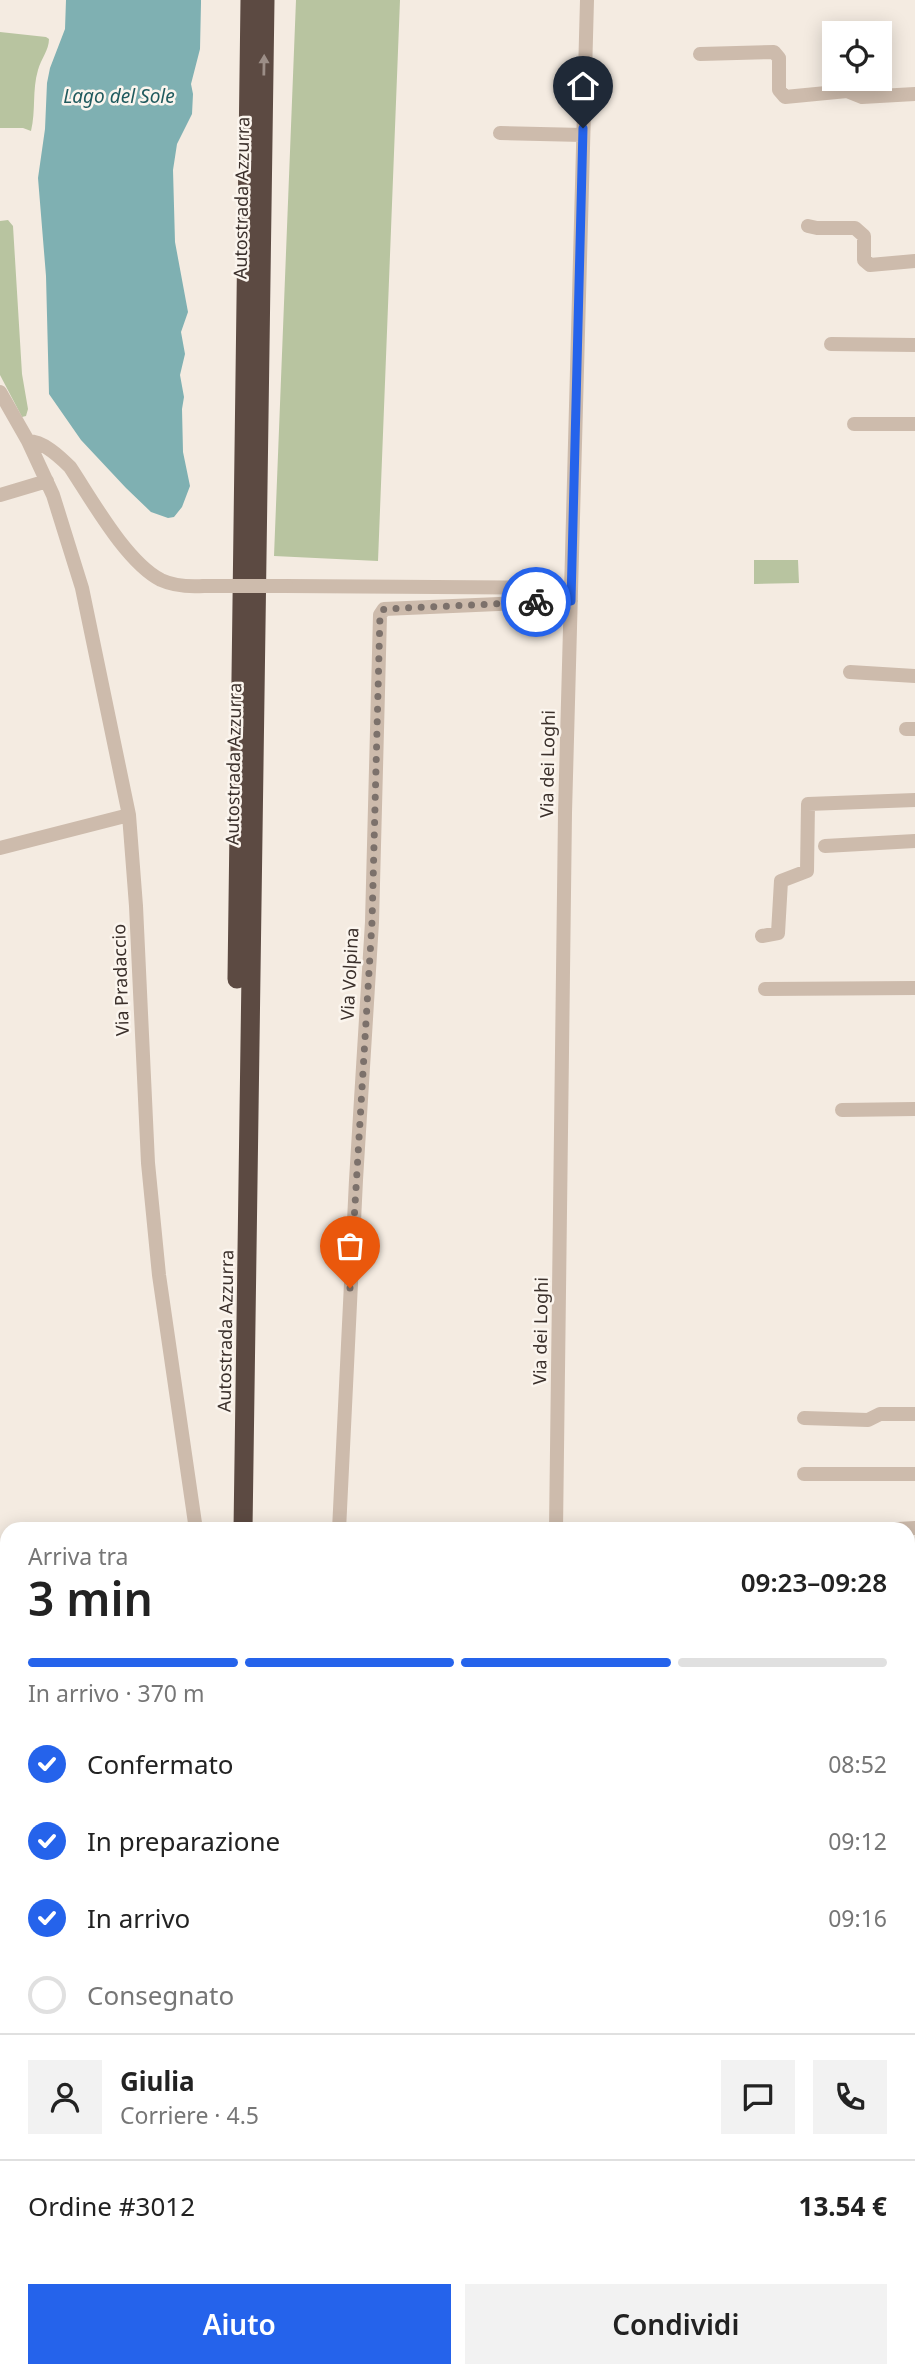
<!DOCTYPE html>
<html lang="it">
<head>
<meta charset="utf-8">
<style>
	:root { --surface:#fff; --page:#f2f2f2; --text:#222; --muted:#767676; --line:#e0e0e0; --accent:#2563eb }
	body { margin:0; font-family:"Noto Sans",sans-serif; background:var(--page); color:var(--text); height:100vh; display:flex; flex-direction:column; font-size:26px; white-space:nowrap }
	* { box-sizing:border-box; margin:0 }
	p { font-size:23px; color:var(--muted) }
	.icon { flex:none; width:38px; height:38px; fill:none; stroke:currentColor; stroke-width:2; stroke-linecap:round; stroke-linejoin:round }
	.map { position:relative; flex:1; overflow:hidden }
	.panel { position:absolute; left:0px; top:1522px; width:915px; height:856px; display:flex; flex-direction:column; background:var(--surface); border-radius:21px 21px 0 0; box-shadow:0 4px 18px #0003 }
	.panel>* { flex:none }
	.buttons { position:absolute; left:822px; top:21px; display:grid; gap:14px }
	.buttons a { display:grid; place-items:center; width:70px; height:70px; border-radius:0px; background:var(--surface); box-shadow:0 4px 18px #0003; font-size:35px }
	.pin { position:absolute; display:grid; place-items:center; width:60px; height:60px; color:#fff; margin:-72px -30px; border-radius:50% 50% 50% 0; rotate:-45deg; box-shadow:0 0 7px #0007 }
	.pin .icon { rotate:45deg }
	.courier { position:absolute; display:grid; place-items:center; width:70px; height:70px; margin:-35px; border:5px solid #2563eb; border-radius:50%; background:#fff; color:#222; box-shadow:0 2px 9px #0007 }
	.overview em { font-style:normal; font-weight:600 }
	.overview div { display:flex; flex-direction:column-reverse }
	.overview { display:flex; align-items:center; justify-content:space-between; height:119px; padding:0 28px }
	h1 { font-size:46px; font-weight:600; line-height:52px }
	.bar { display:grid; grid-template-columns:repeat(4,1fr); gap:10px 7px; align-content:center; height:84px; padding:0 28px }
	.bar i { height:9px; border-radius:5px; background:var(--line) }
	.bar .active { background:var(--accent) }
	.bar p { grid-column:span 4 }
	.line { display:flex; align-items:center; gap:18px; padding:0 28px; border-top:2px solid var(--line) }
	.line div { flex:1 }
	.round { display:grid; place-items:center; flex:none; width:74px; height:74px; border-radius:0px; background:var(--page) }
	ol { padding:0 28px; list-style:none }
	li { display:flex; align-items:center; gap:21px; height:77px }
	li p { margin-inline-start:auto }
	li .icon { padding:7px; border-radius:50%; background:var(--accent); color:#fff; stroke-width:4 }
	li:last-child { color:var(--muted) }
	li i { width:38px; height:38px; border:4px solid var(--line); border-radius:50% }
	.button { display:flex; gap:14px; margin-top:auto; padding:14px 28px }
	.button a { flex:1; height:80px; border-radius:0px; background:var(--accent); color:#fff; font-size:28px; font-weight:600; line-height:80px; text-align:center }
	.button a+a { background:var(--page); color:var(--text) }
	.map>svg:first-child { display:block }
	.green { fill:#b8c4a0 }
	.water { fill:#7fb0b2 }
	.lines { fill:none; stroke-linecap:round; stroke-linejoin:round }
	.minor { stroke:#cdbbac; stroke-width:14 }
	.major { stroke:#7d675c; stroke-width:18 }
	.highway { stroke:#5c4a42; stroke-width:19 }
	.minor-bridge { stroke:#cdbbac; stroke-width:14 }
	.oneway { fill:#9c8e87 }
	.done { stroke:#7c716b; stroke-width:7; stroke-dasharray:0 12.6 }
	.route { stroke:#2563eb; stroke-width:9 }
	.labels { text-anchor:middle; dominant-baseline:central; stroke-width:5; stroke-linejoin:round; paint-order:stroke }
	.street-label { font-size:18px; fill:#3b302b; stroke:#fbf5ee }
	.water-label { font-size:19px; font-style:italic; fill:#1f5a5e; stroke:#fbf5ee }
</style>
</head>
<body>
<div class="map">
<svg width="915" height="2378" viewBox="0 0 915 2378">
	<rect width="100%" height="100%" fill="#f4ebe1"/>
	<path class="green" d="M296 0H400L378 561 274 556Z
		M0 32 46 37 49 39C49 50 41 59 38 70 32 90 36 111 31 131L23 128H0Z
		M8 220 13 226 22 374 28 409 26 416 22 417 0 375V221Z
		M754 560H798L799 583 754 584Z
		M0 1693H7V1756L0 1757Z
		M472 2371H704V2378H472Z"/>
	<path class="water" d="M66 0H201V3L200 49 191 84 193 94 192 114 177 144 173 170 175 242 188 312 181 332 185 354 180 375 184 397 182 409 183 452 190 486 182 507 174 517 168 518 151 512 126 488 81 440 49 394 46 276 38 178 45 129 47 83 50 68 65 29Z"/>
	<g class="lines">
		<path class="minor" d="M700 54 774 52 779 58V90L785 97 847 91 862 97 915 94
			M500 133 583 135
			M808 226 817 228H855L864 236V260L870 265 915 261
			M831 344 915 345
			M0 392 28 441 53 495 82 588 129 815 136 906 148 1163 159 1275 196 1530
			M854 424H915
			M28 441C43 441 59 456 70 467 92 500 126 562 161 580 174 586 189 587 204 586
			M0 495 47 481
			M286 586 571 588
			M850 672 915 676
			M906 729H915
			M825 846 915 841
			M0 848 129 815
			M762 936 778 933 781 881 807 871 808 804 915 800
			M765 989 915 988
			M842 1110 915 1109
			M804 1418 868 1420 880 1414H915
			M804 1474H915
			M339 1530 356 1180 372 922 380 615 384 609 571 601
			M556 1530 565 813 587 0
			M881 1530 915 1528
			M908 1689H915
			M0 1762H7
			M0 2009 7 2008
			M908 2015H915
			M908 2084H915
			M0 2112H7
			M0 2169H7
			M908 2192H915
			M908 2266H915
			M0 2325 7 2324
			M148 2371 149 2378
			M362 2371 363 2378
			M810 2378H815"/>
		<path class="major" d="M908 1563H915
			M0 1591 7 1590"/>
		<path class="highway" d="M237 979 250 0
			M243 1530 265 0
			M327 2371 328 2378"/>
		<path class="minor-bridge" d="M204 586H286"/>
	</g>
	<defs><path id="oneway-solid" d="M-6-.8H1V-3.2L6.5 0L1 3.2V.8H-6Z" transform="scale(1.75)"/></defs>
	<use class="oneway" href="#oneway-solid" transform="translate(264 65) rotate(-89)"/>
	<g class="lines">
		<path class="done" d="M350 1288 372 922 380 615 384 609 536 602"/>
		<path class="route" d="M536 602 571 601 583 128"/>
	</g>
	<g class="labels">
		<g class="street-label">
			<text transform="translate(241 198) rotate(-89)">Autostrada Azzurra</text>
			<text transform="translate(233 764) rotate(-89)">Autostrada Azzurra</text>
			<text transform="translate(547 764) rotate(-89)">Via dei Loghi</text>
			<text transform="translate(349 974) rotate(-87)">Via Volpina</text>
			<text transform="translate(120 980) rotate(-92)">Via Pradaccio</text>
			<text transform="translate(225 1331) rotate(-89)">Autostrada Azzurra</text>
			<text transform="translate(540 1331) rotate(-89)">Via dei Loghi</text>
		</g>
		<g class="water-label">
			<text x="119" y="96">Lago del Sole</text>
		</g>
	</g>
</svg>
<div class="buttons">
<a><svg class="icon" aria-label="locate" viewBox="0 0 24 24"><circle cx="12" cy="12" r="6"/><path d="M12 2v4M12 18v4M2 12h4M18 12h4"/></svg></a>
</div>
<div class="pin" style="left:350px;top:1288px;background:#ea580c"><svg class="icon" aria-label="bag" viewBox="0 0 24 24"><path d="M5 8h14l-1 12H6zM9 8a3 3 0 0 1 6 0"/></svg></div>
<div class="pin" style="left:583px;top:128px;background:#1f2937"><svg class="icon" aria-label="home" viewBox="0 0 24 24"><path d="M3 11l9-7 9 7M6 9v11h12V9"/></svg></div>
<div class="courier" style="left:536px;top:602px"><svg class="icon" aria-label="bike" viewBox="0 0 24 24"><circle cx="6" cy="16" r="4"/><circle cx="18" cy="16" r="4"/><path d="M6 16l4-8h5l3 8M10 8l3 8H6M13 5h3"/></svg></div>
<section class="panel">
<div class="overview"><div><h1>3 min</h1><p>Arriva tra</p></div><em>09:23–09:28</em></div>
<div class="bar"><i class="active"></i><i class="active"></i><i class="active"></i><i></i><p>In arrivo · 370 m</p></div>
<ol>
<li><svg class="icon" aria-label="check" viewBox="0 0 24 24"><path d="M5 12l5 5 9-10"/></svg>Confermato<p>08:52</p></li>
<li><svg class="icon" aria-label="check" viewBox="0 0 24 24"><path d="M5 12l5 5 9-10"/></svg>In preparazione<p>09:12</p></li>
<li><svg class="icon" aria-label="check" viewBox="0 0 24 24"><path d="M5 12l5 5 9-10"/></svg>In arrivo<p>09:16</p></li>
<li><i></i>Consegnato</li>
</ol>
<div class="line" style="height:126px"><a class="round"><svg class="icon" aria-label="person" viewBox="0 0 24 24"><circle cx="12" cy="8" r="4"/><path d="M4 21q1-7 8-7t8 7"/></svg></a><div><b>Giulia</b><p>Corriere · 4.5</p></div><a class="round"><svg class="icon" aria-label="chat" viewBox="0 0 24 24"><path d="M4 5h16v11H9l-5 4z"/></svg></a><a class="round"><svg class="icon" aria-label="phone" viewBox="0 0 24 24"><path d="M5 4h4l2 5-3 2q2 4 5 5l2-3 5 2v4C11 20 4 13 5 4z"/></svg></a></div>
<div class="line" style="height:91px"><div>Ordine #3012</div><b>13.54 €</b></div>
<div class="button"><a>Aiuto</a><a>Condividi</a></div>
</section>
</div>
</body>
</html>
